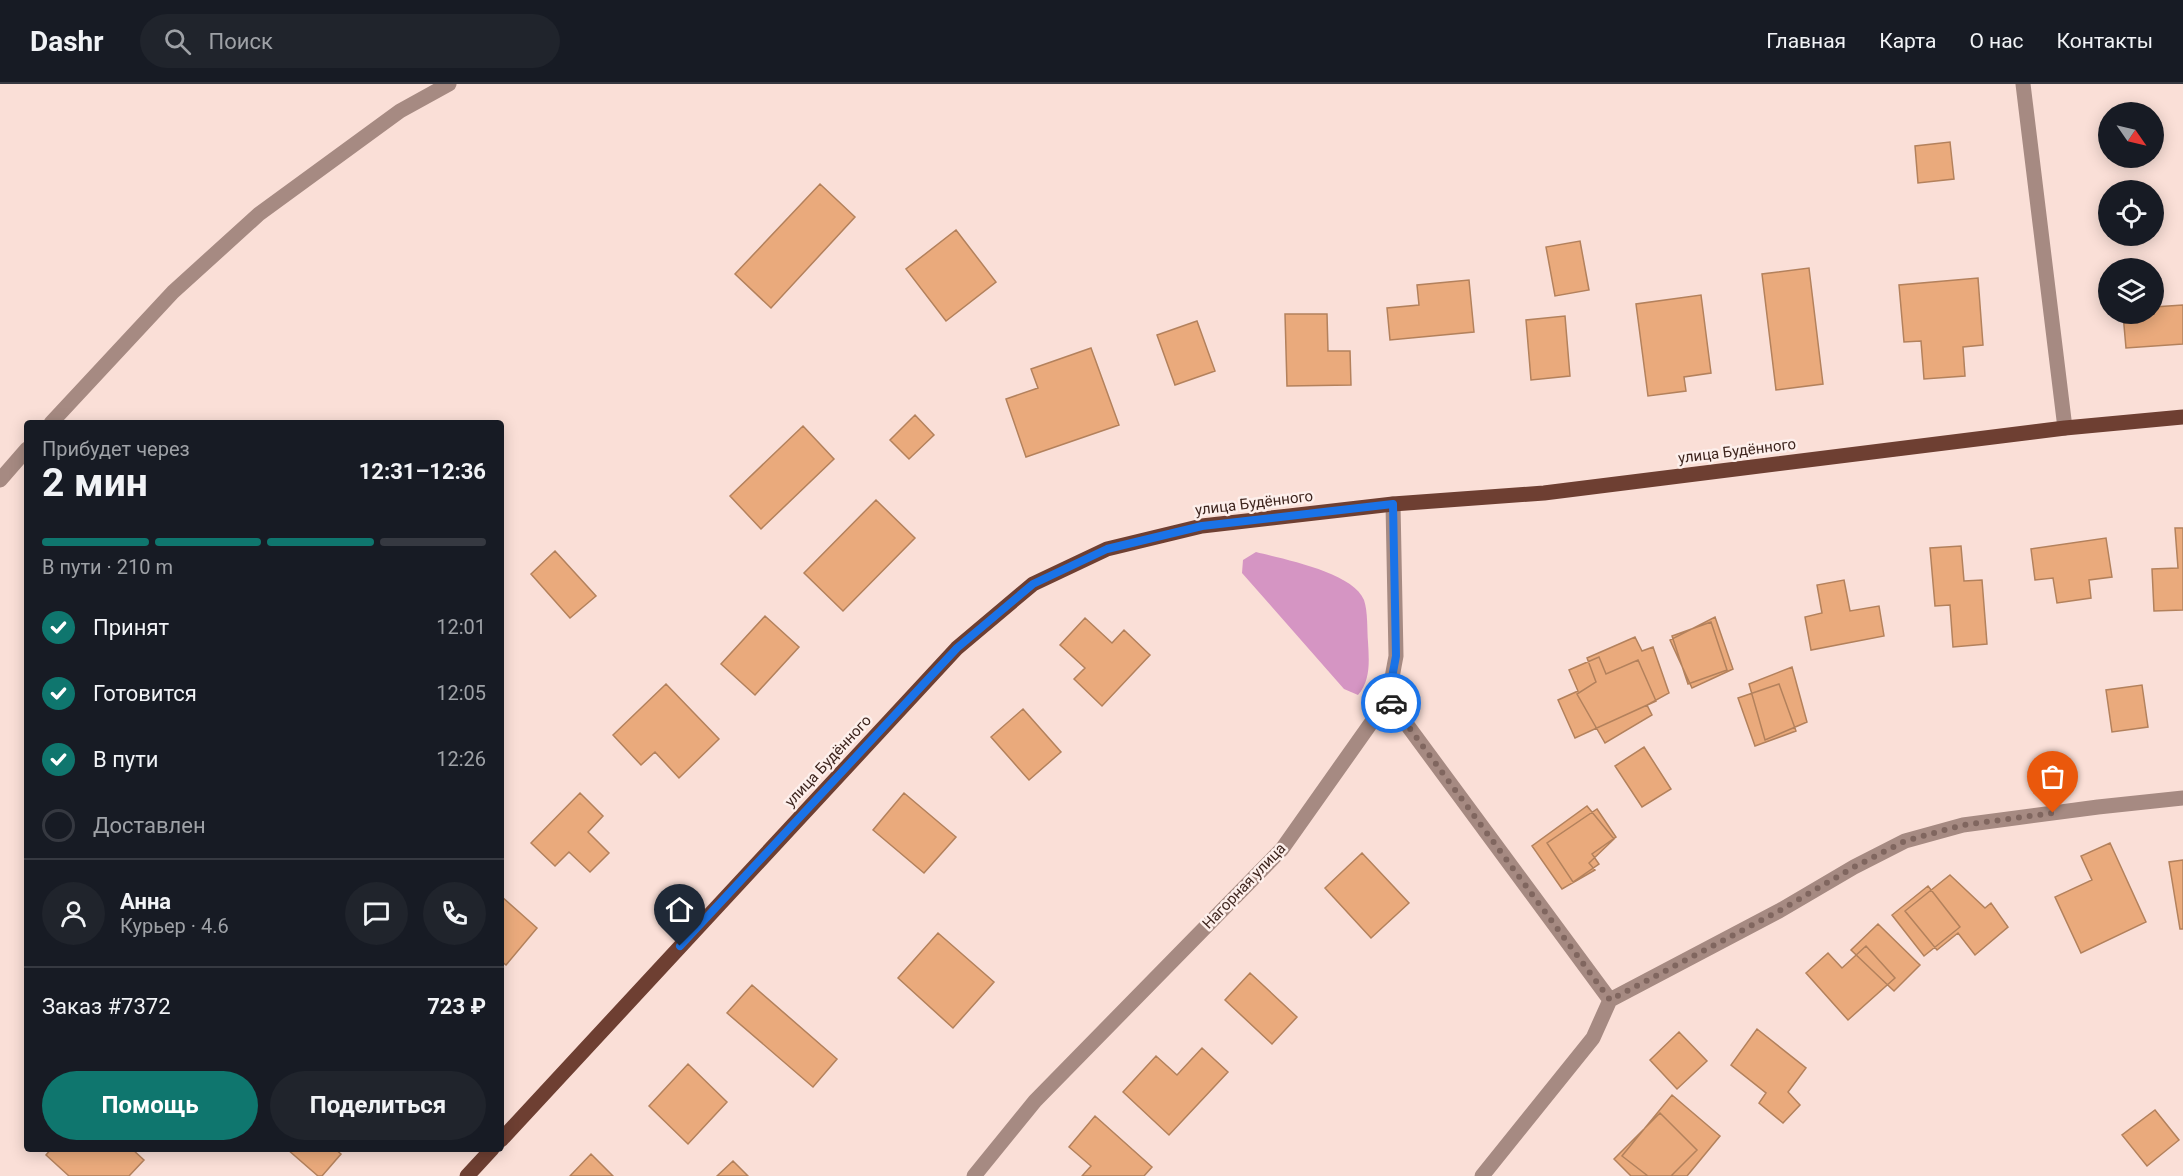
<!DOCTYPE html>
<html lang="ru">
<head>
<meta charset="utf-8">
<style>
	:root { --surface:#171b24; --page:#20242c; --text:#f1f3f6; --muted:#9ea1a6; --line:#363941; --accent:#0f766e }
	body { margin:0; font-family:Roboto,sans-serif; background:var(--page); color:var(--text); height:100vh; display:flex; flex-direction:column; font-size:22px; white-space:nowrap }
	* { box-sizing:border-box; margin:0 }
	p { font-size:20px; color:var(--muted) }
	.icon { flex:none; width:33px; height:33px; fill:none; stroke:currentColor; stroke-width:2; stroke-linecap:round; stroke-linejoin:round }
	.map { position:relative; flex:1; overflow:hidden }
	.details { position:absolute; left:24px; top:336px; width:480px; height:732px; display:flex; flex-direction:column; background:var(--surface); border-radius:6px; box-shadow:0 3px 15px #0003 }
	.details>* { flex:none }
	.needle { width:39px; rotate:124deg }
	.tools { position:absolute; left:2098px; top:18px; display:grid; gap:12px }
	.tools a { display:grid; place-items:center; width:66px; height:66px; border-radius:50%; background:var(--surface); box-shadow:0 3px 15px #0003; font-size:30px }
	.pin { position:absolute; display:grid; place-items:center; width:51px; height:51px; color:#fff; margin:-62px -26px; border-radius:50% 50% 50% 0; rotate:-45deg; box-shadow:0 0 6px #0007 }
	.pin .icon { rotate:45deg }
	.courier { position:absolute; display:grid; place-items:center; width:60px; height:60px; margin:-30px; border:4px solid #1a73e8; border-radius:50%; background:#fff; color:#222; box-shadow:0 2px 8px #0007 }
	.head em { font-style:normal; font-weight:700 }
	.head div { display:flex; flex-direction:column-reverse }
	.head { display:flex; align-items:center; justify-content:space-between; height:102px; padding:0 18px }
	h1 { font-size:39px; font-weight:700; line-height:45px }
	.bar { display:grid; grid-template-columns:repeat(4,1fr); gap:9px 6px; align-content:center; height:72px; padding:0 18px }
	.bar i { height:8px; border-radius:4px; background:var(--line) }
	.bar .selected { background:var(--accent) }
	.bar p { grid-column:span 4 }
	.line { display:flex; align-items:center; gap:15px; padding:0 18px; border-top:2px solid var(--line) }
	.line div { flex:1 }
	.round { display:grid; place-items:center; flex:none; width:63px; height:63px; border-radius:32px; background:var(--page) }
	ol { padding:0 18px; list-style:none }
	li { display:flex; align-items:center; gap:18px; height:66px }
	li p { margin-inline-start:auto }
	li .icon { padding:6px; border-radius:50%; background:var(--accent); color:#fff; stroke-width:4 }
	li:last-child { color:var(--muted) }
	li i { width:33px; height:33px; border:3px solid var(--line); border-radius:50% }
	.cta { display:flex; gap:12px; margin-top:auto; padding:12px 18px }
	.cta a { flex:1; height:69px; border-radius:36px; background:var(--accent); color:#fff; font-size:24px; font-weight:700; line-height:69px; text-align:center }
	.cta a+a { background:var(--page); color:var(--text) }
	header { display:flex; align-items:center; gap:36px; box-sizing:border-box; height:84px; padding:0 30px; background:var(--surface); border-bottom:2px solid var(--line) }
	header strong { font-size:28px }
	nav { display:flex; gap:33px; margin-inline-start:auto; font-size:21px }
	.search { width:420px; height:54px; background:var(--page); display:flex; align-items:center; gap:15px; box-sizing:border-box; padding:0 21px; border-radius:33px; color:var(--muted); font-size:22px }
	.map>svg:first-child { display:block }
	.forest { fill:#d595c3 }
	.building { fill:#eaaa7c; stroke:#b3815c; stroke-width:1.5 }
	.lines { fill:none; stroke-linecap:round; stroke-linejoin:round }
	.minor { stroke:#a68a82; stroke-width:15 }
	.major { stroke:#6e3f32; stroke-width:15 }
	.done { stroke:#80665f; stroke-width:6; stroke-dasharray:0 10.8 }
	.route { stroke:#1a73e8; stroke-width:8 }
	.labels { text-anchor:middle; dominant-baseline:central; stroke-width:5; stroke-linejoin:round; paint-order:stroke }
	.street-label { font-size:15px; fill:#3e251e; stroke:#fdefeb }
</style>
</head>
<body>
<header>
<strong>Dashr</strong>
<div class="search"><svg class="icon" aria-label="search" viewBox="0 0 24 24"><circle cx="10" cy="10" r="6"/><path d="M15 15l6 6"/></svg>Поиск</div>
<nav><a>Главная</a><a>Карта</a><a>О нас</a><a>Контакты</a></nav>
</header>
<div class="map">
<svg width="2183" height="1092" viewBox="0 0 2183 1092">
	<rect width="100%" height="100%" fill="#fadfd7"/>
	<path class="forest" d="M1256 468C1283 475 1353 488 1364 516 1368 528 1367 545 1368 558 1369 576 1371 596 1358 611L1344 605 1242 489 1243 476Z"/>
	<path class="building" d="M1950 58 1954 95 1918 99 1915 62Z
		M820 100 855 133 771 224 735 190Z
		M956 146 996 198 946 237 906 185Z
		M1580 157 1589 206 1555 212 1546 163Z
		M1809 184 1823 300 1776 306 1762 190Z
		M1978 194 1983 261 1963 263 1965 292 1924 295 1921 257 1904 258 1899 201Z
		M1469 196 1474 248 1390 256 1387 224 1419 221 1417 201Z
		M1701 211 1711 289 1684 293 1686 307 1648 312 1636 220Z
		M2183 221V260L2126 264 2123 230H2154V223Z
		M1285 230H1327L1328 267H1350L1351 301 1287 302Z
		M1565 232 1570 292 1531 296 1526 236Z
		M1197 237 1215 287 1175 301 1157 251Z
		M1091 264 1119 341 1026 373 1006 315 1038 304 1031 285Z
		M915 331 934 351 909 375 890 356Z
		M803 342 834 375 761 445 730 412Z
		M876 416 915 454 843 527 804 489Z
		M2175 444H2183V526L2154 527 2152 485 2178 484Z
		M2106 454 2112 493 2089 496 2091 514 2057 519 2053 494 2035 496 2031 465Z
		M1961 462 1964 497 1982 496 1987 560 1953 563 1950 521 1935 522 1930 464Z
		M555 467 596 512 570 534 531 490Z
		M1844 496 1850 527 1879 522 1884 552 1811 566 1805 533 1822 529 1817 501Z
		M765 532 799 563 755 611 721 580Z
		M1715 533 1733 585 1692 604 1670 556Z
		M1085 534 1112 559 1124 546 1150 571 1102 622 1074 595 1085 584 1060 561Z
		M1711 538 1727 586 1688 600 1672 552Z
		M1635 553 1642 567 1653 563 1669 609 1647 621 1652 631 1605 659 1577 610 1596 598 1587 574Z
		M1599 573 1606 590 1638 576 1656 617 1575 654 1558 616 1578 607 1569 586Z
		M1792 583 1807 638 1765 656 1749 600Z
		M666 600 719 655 679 694 655 668 641 681 613 651Z
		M1779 600 1796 647 1755 662 1738 614Z
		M2142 601 2148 643 2112 648 2106 606Z
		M1023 625 1061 668 1029 696 991 653Z
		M1644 663 1671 705 1642 723 1615 682Z
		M580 709 603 732 588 748 609 769 590 788 569 768 555 782 531 759Z
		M904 709 956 753 924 789 873 746Z
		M1587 722 1614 755 1589 779 1595 786 1562 805 1532 762Z
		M1597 725 1616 753 1592 770 1599 780 1573 798 1547 759Z
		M2110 759 2146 838 2081 869 2055 813 2092 796 2081 772Z
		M1362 769 1409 819 1371 854 1325 804Z
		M2183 776V845H2180L2169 778Z
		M1950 791 1985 824 1991 819 2008 843 1975 871 1958 849 1937 866 1905 827Z
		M1928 802 1960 843 1924 872 1892 831Z
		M501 812 537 844 506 881 501 877Z
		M1878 840 1920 881 1894 907 1851 866Z
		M938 849 994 898 953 944 898 894Z
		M1866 862 1895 894 1848 936 1806 889 1828 869 1842 884Z
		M1250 889 1297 933 1272 960 1225 916Z
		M752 901 837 975 813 1003 727 929Z
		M1757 945 1806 984 1788 1008 1800 1021 1783 1039 1759 1019 1766 1009 1731 981Z
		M1679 948 1707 977 1677 1005 1650 976Z
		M1202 964 1228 988 1169 1051 1123 1008 1156 972 1177 991Z
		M688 980 727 1018 688 1060 649 1022Z
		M1672 1011 1720 1052 1687 1092H1648L1622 1072Z
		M2155 1026 2179 1056 2147 1082 2122 1051Z
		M1660 1029 1697 1066 1671 1092H1631L1614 1075Z
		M1095 1032 1152 1083 1144 1092H1082L1091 1082 1069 1063Z
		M51 1065H132L144 1076 129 1092H69L46 1071Z
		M287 1065H335L341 1070 322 1092H318Z
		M591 1070 613 1092H570Z
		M733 1077 748 1092H717Z"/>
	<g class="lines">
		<path class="minor" d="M2023 0 2065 344
			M51 339 173 208 259 130 400 27 449 0
			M0 396 27 365
			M1388 615 1610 916
			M974 1092 1035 1017 1282 765 1388 615 1396 572 1393 420
			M1482 1092 1593 954 1610 916 1779 827 1854 783 1905 757 1963 741 2098 723 2183 714"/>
		<path class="major" d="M501 1056 957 564 1033 500 1107 465 1202 442 1393 420 1544 409 2065 344 2183 333
			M467 1092 492 1065"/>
	</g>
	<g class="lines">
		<path class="done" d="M1391 619 1610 916 1779 827 1854 783 1905 757 1963 741 2053 729"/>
		<path class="route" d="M680 862 957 564 1033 500 1107 465 1202 442 1393 420 1396 572 1388 615 1391 619"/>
	</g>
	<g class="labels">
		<g class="street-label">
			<text transform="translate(1737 367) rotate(-7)">улица Будённого</text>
			<text transform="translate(1254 419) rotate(-7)">улица Будённого</text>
			<text transform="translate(828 677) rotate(-47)">улица Будённого</text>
			<text transform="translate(1244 802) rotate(-46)">Нагорная улица</text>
		</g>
	</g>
</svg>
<div class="tools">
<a><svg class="needle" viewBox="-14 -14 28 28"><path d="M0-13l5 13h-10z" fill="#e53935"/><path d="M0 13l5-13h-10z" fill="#9ea1a6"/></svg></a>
<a><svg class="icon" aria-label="locate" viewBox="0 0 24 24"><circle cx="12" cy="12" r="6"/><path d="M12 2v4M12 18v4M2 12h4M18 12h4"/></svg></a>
<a><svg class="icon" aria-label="layers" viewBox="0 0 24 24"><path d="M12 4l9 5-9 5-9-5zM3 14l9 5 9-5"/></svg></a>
</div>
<div class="pin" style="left:2053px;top:729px;background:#ea580c"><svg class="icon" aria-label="bag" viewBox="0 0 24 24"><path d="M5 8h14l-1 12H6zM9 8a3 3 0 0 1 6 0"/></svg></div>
<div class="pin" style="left:680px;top:862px;background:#1f2937"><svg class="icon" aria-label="home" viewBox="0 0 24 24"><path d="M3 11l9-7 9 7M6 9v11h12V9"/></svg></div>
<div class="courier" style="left:1391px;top:619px"><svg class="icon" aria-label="car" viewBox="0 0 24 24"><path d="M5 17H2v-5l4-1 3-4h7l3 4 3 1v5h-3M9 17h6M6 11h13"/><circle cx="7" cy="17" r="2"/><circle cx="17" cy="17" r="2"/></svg></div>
<section class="details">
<div class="head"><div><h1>2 мин</h1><p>Прибудет через</p></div><em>12:31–12:36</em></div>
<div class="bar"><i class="selected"></i><i class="selected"></i><i class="selected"></i><i></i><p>В пути · 210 m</p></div>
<ol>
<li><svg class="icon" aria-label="check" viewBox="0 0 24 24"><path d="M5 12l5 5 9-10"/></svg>Принят<p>12:01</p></li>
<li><svg class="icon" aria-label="check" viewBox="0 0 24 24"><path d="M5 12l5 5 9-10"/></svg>Готовится<p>12:05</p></li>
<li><svg class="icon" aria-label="check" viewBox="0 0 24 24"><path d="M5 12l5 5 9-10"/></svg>В пути<p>12:26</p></li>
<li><i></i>Доставлен</li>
</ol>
<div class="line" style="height:108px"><a class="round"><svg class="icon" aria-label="person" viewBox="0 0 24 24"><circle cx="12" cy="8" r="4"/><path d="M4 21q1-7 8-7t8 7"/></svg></a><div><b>Анна</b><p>Курьер · 4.6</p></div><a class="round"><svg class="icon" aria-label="chat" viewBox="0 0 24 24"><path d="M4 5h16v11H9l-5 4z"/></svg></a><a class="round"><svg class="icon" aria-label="phone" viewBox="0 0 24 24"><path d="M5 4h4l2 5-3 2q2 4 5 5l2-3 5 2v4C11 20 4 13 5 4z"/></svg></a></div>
<div class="line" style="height:78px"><div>Заказ #7372</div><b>723 ₽</b></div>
<div class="cta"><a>Помощь</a><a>Поделиться</a></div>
</section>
</div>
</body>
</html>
